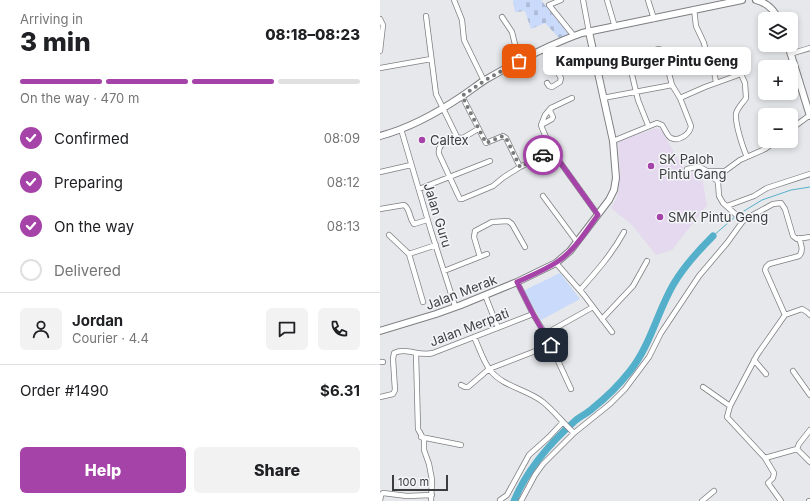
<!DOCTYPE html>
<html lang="en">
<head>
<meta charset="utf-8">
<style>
	:root { --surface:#fff; --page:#f2f2f2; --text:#202124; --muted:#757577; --line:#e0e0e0; --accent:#a543a9 }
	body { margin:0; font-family:Inter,sans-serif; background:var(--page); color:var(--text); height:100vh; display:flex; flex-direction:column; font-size:15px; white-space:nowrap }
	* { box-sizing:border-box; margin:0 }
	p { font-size:13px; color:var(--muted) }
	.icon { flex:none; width:22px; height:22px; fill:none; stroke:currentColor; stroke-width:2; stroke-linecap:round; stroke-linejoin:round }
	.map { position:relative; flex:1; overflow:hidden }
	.panel { display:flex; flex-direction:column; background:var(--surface); width:380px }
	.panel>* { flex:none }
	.buttons { position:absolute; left:378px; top:12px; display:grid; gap:8px }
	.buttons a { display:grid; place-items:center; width:40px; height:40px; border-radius:6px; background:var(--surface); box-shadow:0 2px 6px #0003; font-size:20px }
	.scale { position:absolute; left:12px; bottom:10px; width:56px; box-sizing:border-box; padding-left:4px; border:2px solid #3c3d3e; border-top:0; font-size:11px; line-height:14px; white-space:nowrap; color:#3c3d3e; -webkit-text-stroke:3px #f4f5f8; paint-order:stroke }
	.pin { position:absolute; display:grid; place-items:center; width:34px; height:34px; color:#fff; margin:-17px; border-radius:8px; box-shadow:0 2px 6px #0006 }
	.courier { position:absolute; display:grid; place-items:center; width:40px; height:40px; margin:-20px; border:3px solid #a543a9; border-radius:50%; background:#fff; color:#222; box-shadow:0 1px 5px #0007 }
	.bubble { position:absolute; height:28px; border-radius:6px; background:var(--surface); box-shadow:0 2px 6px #0003; font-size:13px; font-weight:800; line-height:28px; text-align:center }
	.head em { font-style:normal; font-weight:800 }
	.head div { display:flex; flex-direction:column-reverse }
	.head { display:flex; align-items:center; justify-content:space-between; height:68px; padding:0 20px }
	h1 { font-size:26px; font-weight:800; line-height:30px }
	.bar { display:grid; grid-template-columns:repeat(4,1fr); gap:6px 4px; align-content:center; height:48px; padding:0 20px }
	.bar i { height:5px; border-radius:3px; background:var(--line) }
	.bar .selected { background:var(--accent) }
	.bar p { grid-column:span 4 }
	.line { display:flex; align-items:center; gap:10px; padding:0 20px; border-top:1px solid var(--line) }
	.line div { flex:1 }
	.round { display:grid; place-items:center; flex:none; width:42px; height:42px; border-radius:6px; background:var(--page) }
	ol { padding:0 20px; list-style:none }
	li { display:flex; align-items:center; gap:12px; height:44px }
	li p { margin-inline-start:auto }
	li .icon { padding:4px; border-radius:50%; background:var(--accent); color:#fff; stroke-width:4 }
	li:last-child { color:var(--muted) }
	li i { width:22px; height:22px; border:2px solid var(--line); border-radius:50% }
	.button { display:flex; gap:8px; margin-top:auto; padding:8px 20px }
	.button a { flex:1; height:46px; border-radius:6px; background:var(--accent); color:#fff; font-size:16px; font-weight:800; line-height:46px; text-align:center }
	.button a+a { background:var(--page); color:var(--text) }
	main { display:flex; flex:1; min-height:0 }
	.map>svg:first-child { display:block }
	.education { fill:#e4d9ee }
	.cemetery { fill:url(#cemetery-stones) }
	.green { fill:#c9dafa }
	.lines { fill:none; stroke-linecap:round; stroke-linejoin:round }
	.stream { stroke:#54b0ca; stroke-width:1 }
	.river { stroke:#54b0ca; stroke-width:7 }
	.street-casing { stroke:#7e7f82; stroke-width:6 }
	.secondary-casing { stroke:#7e7f82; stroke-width:8 }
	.street { stroke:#fff; stroke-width:4.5 }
	.secondary { stroke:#fff; stroke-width:6 }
	.done { stroke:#78797b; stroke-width:4; stroke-dasharray:0 7.2 }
	.route { stroke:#a543a9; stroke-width:5 }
	.poi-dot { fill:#a543a9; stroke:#f4f5f8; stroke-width:1.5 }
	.labels { text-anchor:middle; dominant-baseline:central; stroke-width:3; stroke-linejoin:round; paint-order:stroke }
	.poi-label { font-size:13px; fill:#3c3d3e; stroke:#f4f5f8; text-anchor:start }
	.street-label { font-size:13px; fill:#3c3d3e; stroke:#f4f5f8 }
</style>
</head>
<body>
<main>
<section class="panel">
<div class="head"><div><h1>3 min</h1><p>Arriving in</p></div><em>08:18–08:23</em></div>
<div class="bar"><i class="selected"></i><i class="selected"></i><i class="selected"></i><i></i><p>On the way · 470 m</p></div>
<ol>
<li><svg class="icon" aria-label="check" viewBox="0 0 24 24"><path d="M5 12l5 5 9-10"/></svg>Confirmed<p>08:09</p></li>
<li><svg class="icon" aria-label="check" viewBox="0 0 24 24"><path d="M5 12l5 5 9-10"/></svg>Preparing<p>08:12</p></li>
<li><svg class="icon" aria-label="check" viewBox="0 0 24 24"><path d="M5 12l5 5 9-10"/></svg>On the way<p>08:13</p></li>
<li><i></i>Delivered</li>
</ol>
<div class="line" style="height:72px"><a class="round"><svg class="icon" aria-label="person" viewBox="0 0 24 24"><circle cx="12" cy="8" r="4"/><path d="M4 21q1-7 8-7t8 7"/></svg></a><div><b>Jordan</b><p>Courier · 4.4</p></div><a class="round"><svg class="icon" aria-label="chat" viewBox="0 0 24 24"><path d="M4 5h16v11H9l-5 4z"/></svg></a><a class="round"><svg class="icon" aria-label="phone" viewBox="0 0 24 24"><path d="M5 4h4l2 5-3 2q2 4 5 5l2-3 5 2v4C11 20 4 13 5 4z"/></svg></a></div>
<div class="line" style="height:52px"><div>Order #1490</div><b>$6.31</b></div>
<div class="button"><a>Help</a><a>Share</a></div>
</section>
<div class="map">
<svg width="430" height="501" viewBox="0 0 430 501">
	<defs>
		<pattern id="cemetery-stones" width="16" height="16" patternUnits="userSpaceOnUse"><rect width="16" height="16" fill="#c9dafa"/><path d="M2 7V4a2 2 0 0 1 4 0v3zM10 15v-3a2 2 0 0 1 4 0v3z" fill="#aebcd7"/></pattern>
	</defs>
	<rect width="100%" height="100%" fill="#e7e8eb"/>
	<path class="education" d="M276 128 281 130 307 174 321 172 327 205 292 250 276 255 252 225 231 208 237 197 239 185 240 172 238 142Z"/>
	<path class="cemetery" d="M133 0H161L189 35 180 39 165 23 151 29 145 11 135 12Z"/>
	<path class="green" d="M180 273 200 299 161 320 143 291Z"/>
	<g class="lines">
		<path class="stream" d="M359 214 382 200 411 190 430 187
			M333 236 356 216"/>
		<path class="river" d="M134 501C147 469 170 443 196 420 201 416 208 413 213 408 227 397 239 385 250 371 270 346 277 313 293 285 304 266 318 251 333 236"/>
		<defs>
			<path id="street" d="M74 0 82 20 84 40 104 81
				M181 0 169 5 194 36
				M203 0 209 32
				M227 0 235 27
				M268 0 274 19
				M314 9 316 26 324 43 328 60
				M46 16 56 94 77 137
				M122 17 132 32 139 61
				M0 19 3 25 0 51
				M163 49 181 78 180 82 172 87 169 86 167 83
				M410 54 430 48
				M0 68 51 59
				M334 71 336 82
				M82 96 106 143 123 136 126 138 140 167
				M192 98 171 108 170 111 173 117 172 119 161 125 162 128 172 151 218 215
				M223 98 292 85
				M300 98 325 87 361 74 365 83 366 98C363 103 357 108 356 114 355 124 363 148 367 157
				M161 125 165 115 171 108
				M21 129 51 231 75 306
				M98 129 83 138C73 136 57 142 59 154L78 195 80 199H82L113 186 124 177 140 167 172 151
				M411 129 430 115
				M233 141 277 123 282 125C285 129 287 136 291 138 299 142 310 134 311 126L300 98 292 85 284 54 282 50 279 49 252 57 249 59V62L258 100 268 125
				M307 169 317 167H320L327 171H345L360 160 385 149 396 141
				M327 171 338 182 339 196 343 203 363 221
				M0 172 31 165
				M39 189 110 161
				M163 196 197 242
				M347 206 374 196 387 188 430 174
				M0 209 24 205C30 208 29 218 34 224L47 220
				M9 235 29 254 43 302
				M29 254 56 245
				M100 257 94 237 95 231 112 222 128 221 132 224 145 247
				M176 263 204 295 232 332
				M64 271 107 254
				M137 282 153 314 167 337 191 389
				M200 290C216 272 232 254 244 232
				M105 295 118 328
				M405 315 422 309 427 312 430 315
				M222 319 253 286 267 261
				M165 334 213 307
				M94 337C99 347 103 361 110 370 123 387 147 389 163 402 174 411 183 423 194 433L163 464 155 475 141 501
				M36 353 38 429 44 440V450L49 464 52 480 51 501
				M374 360 386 374
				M0 362H3
				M413 371 430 395
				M81 385 85 387H88L109 369 171 345
				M323 387 350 406 347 417 385 458 394 473 393 478 388 483 401 501
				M0 397 13 394 15 390 13 359 14 353C27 347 39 357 53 353L153 314
				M350 406 377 355 405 315 385 270 386 267 389 264 419 256C424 251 421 244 419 238
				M194 433 230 404 245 389 269 357 281 333 319 276 347 243 363 221 371 216 393 204 401 203 405 209 413 236 417 239 430 237
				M41 437 81 445
				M417 449 419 444 430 430
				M417 449 430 462
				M385 458 417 449
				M120 500 127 495 149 455 169 437 183 422
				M0 501 1 495 3 493 27 496 52 495
				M322 501 334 491
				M429 501H430"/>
			<path id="secondary" d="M376 0C387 3 394 9 398 19
				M408 45 430 116
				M0 136C30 128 57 113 82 96 90 91 97 85 105 80 136 62 168 45 202 33L362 0
				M0 331 56 314 81 305 137 282 176 263 190 251 229 200 234 190 236 178 233 141 209 32"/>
		</defs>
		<use href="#street" class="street-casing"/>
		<use href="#secondary" class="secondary-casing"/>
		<use href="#street" class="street"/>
		<use href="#secondary" class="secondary"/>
	</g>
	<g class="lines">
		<path class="done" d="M139 61 104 81 82 96 106 143 123 136 126 138 140 167 163 155"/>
		<path class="route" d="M163 155 172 151 218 215C206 231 194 251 177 262 165 270 150 276 137 282L153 314 171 345"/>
	</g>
	<g class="poi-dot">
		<circle cx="42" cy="140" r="4"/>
		<circle cx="271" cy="166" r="4"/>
		<circle cx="280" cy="217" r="4"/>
	</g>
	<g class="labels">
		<g class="poi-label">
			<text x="50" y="140">Caltex</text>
			<text x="279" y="159">SK Paloh<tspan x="279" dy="15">Pintu Gang</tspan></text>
			<text x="288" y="217">SMK Pintu Geng</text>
		</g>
		<g class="street-label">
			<text transform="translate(58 215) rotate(73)">Jalan Guru</text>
			<text transform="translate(81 292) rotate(-21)">Jalan Merak</text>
			<text transform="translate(89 327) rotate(-21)">Jalan Merpati</text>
		</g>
	</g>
</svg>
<div class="buttons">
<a><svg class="icon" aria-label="layers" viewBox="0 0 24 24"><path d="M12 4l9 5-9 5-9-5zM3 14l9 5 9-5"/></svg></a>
<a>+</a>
<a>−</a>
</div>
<div class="scale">100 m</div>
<div class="pin" style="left:139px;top:61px;background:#ea580c"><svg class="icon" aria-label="bag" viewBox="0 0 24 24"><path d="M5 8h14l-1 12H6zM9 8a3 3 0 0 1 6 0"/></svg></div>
<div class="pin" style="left:171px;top:345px;background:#1f2937"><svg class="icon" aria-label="home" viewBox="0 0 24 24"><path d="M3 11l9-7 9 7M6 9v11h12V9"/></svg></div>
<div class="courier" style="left:163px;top:155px"><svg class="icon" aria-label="car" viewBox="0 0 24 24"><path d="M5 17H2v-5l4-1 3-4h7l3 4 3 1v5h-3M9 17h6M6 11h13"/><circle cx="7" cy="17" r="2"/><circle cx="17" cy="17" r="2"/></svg></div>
<div class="bubble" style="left:163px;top:47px;width:208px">Kampung Burger Pintu Geng</div>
</div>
</main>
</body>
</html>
